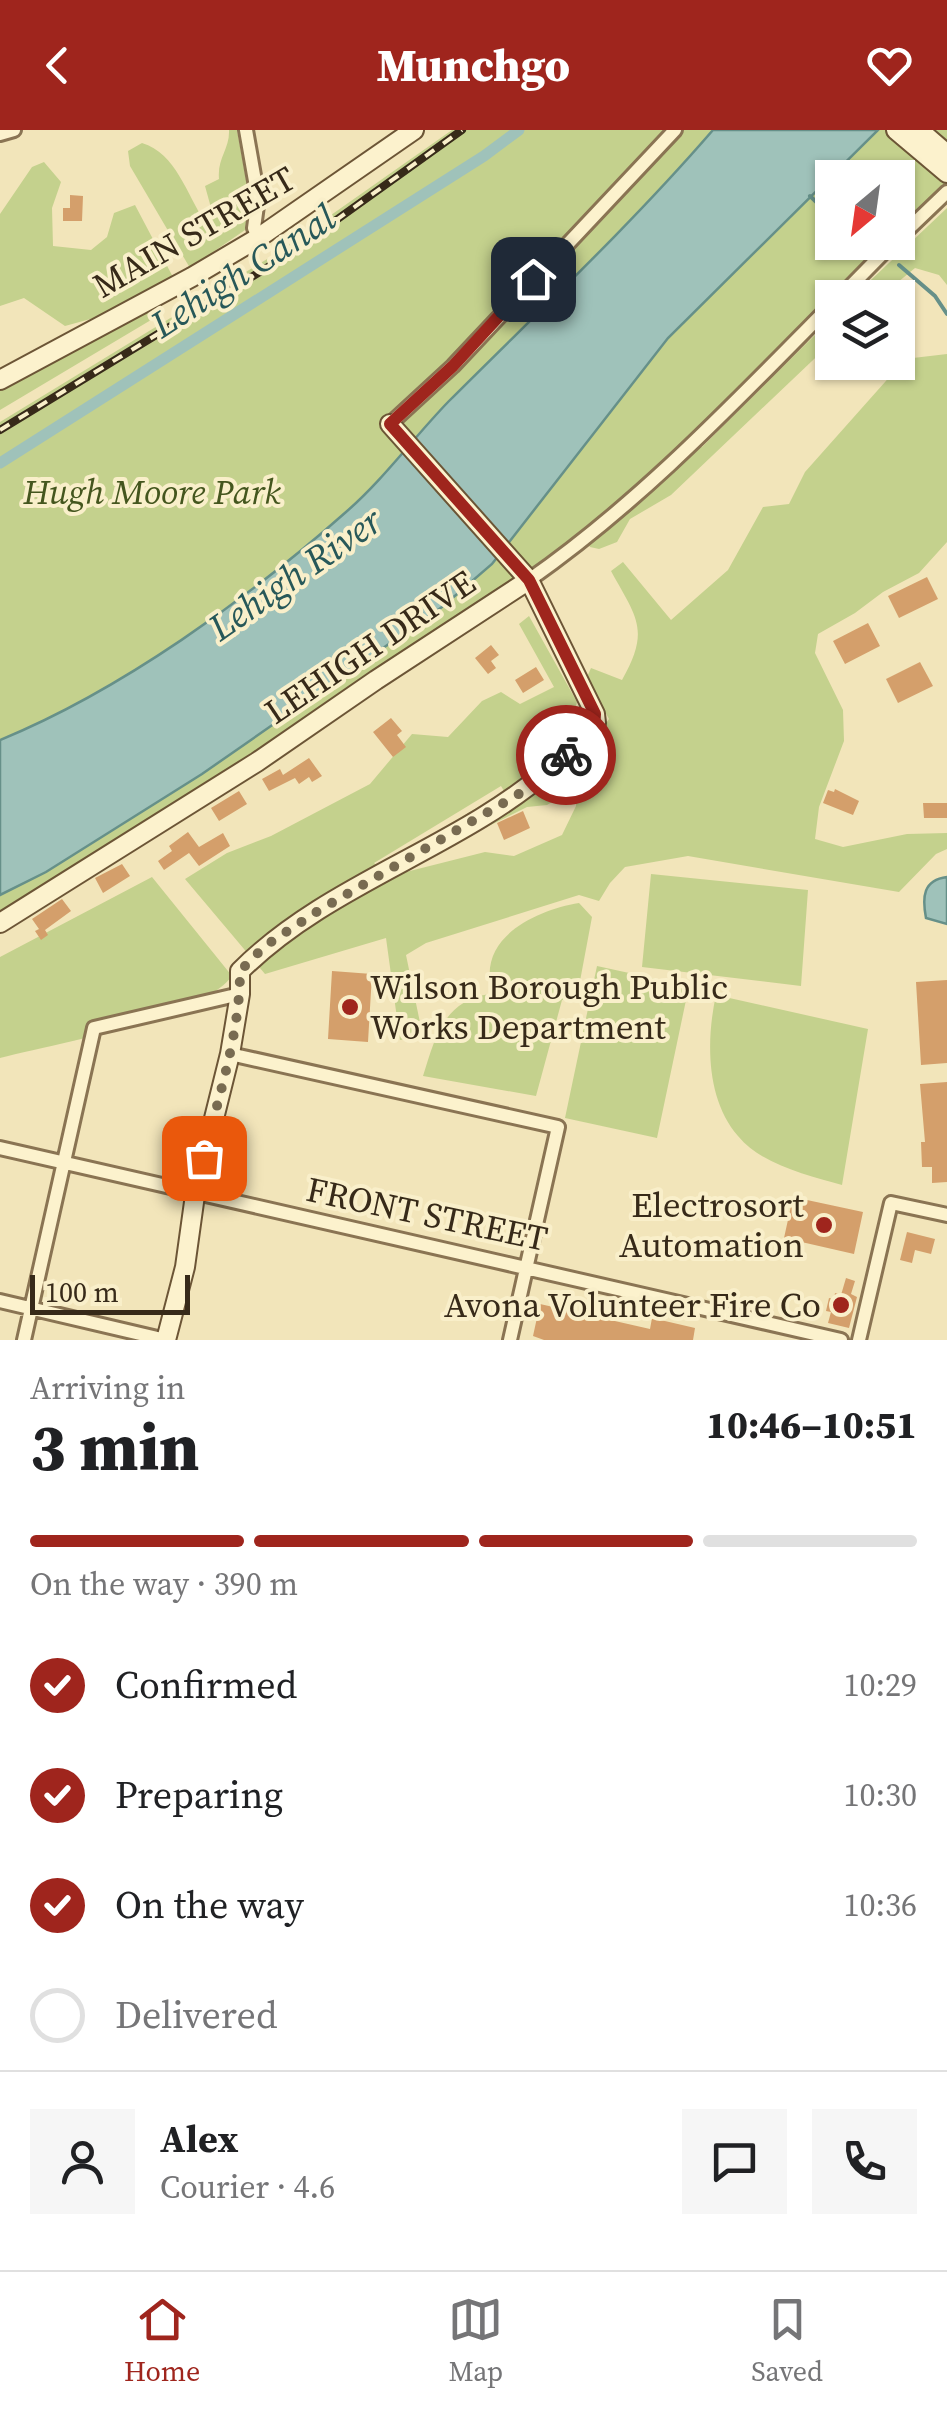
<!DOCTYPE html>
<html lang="en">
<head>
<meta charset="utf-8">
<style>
	:root { --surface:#fff; --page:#f6f6f6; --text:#202124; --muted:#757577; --line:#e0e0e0; --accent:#9f251d }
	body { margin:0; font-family:"Source Serif 4",serif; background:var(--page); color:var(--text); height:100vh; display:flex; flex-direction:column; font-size:38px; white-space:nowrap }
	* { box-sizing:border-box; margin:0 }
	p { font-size:32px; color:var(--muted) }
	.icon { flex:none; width:55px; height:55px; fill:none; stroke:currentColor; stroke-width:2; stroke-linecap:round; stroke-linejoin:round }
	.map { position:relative; height:1210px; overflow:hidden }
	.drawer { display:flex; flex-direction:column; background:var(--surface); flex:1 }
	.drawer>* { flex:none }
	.needle { width:65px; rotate:209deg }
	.tools { position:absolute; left:815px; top:30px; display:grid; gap:20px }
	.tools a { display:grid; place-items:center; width:100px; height:100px; border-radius:0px; background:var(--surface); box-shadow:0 2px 8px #0004; font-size:50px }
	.scale { position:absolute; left:30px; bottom:25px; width:160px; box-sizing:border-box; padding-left:10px; border:5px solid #372a19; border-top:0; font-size:28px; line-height:35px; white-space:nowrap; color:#372a19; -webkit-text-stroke:8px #f9efca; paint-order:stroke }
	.pin { position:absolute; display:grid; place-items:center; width:85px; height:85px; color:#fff; margin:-42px; border-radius:20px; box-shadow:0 5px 15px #0006 }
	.courier { position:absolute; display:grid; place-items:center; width:100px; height:100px; margin:-50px; border:8px solid #9f251d; border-radius:50%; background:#fff; color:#222; box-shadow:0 2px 12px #0007 }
	.overview em { font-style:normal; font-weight:800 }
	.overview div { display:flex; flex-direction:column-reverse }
	.overview { display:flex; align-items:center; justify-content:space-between; height:170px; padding:0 30px }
	h1 { font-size:65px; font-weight:800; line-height:75px }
	.bar { display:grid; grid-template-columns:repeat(4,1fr); gap:15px 10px; align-content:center; height:120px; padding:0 30px }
	.bar i { height:12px; border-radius:8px; background:var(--line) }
	.bar .selected { background:var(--accent) }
	.bar p { grid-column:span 4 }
	.line { display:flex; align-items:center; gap:25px; padding:0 30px; border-top:2px solid var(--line) }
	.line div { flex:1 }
	.round { display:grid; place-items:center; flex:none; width:105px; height:105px; border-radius:0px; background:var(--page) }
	ol { padding:0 30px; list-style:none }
	li { display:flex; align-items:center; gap:30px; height:110px }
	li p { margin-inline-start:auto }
	li .icon { padding:10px; border-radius:50%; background:var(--accent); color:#fff; stroke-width:4 }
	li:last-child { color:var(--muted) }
	li i { width:55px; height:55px; border:5px solid var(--line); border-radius:50% }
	header { display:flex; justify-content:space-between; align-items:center; height:130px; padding:0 30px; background:var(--accent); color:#fff; font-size:45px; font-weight:800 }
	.menu { display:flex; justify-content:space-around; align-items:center; height:140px; border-top:2px solid var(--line); background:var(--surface); font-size:28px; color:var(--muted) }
	.menu a { display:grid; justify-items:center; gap:5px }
	.menu .selected { color:var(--accent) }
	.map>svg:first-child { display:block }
	.green { fill:#c4d18d; fill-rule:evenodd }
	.water { fill:#9fc2ba; stroke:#669089; stroke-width:2.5 }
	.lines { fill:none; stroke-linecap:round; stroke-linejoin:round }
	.stream { stroke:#669089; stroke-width:4 }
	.canal { stroke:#9fc2ba; stroke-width:11 }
	.building { fill:#d49f6b }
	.street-casing { stroke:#8a7453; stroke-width:18 }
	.secondary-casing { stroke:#6c5536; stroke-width:22 }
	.street { stroke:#fcf2cd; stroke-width:12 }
	.secondary { stroke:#fcf2cd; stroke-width:18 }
	.rail-casing { stroke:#372a19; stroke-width:8 }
	.rail { stroke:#f9efca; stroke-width:4; stroke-dasharray:11; stroke-linecap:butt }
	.done { stroke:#786b51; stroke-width:10; stroke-dasharray:0 18 }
	.route { stroke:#9f251d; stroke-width:12 }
	.poi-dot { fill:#9f251d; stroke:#f9efca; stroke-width:4 }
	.labels { text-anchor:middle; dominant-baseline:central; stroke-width:8; stroke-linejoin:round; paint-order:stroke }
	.street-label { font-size:35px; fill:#372a19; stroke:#f9efca }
	.park-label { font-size:35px; font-style:italic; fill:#44561e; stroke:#f9efca }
	.poi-label { font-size:35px; fill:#372a19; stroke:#f9efca; text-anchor:end }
	.water-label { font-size:38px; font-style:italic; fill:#275859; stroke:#f9efca }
</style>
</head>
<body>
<header><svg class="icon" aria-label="back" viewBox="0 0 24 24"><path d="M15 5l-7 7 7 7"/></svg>Munchgo<svg class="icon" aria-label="heart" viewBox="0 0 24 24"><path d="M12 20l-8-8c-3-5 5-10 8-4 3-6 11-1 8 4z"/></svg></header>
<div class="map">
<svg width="947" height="1210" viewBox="0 0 947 1210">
	<rect width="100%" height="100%" fill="#f2e5ba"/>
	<path class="green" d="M229 0H237L249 66 245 100 190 138 130 36 128 21 142 13C176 23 187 65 205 92L213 85 205 56 219 49C217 28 230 19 229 0Z
		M452 0H713C630 96 538 182 449 271 414 307 384 349 346 382 249 468 120 561 0 610V292L277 123Z
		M878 0H947V62L898 109V48H832V112L894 113 839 167 832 168V174L692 318 702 317 832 188V212L671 365 630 389 617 412 599 419 590 417 585 409 0 793V765L46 742 202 644 442 477 492 434 668 208Z
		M44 32 61 52 52 78 53 116 91 120 107 107 114 83 135 75 174 149 94 188 65 196 24 168 0 176V84L32 37Z
		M947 78V155L939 145 915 138 880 167H853Z
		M150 174 156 187 0 280V257Z
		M947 224V412L919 443 883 462 855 483 818 504 815 523 843 580 844 611 819 677 815 709 843 717 907 704 947 703V719L936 724 899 762 688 726 625 737 610 753 599 771 579 765 426 813 406 825 423 907 400 910 386 808 265 844 185 749 227 723 271 706 370 654 412 604 448 607 482 571 501 562 520 574 554 557 519 494 529 486 577 572 571 595 545 625 567 632 588 619 609 589 587 547 591 538 622 550C651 499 636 487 611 441L623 432 671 490 728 440 763 377 789 374 805 342 893 243 913 228ZM501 656 504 661 420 713 428 726 527 677 547 675 577 657 576 676 562 705 514 726 485 722 390 746 374 733Z
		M651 744 808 760 801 856 642 837Z
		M152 747 232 846C199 890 56 913 0 928V827Z
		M579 773 592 787 577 867 574 871 562 870 536 966 423 946C435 909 442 872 489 864 504 862 522 867 537 867L492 860C477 807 537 780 579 773Z
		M597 836 689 856 657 1008 565 988Z
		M716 865 868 899 842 1055C807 1045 762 1035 738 1006 706 969 706 910 716 865Z"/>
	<path class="water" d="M713 0H878L668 208 492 434 442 477 202 644 46 742 0 765V610C120 561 249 468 346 382 384 349 414 307 449 271 538 182 630 96 713 0Z
		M947 747V794L926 788C922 767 923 750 947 747Z"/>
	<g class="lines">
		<path class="stream" d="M810 66 832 87
			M899 135 935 166 947 184"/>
		<path class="canal" d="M0 333 484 26 519 0"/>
	</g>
	<path class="building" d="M70 65 83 66 82 91H63V78H70Z
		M927 447 938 469 899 488 888 466Z
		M868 493 880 516 845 534 833 511Z
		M491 515 499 525 491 531 496 538 488 544 475 528Z
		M920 532 933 556 898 573 886 549Z
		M536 537 544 550 523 563 515 550Z
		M391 588 402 601 397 605 406 617 393 627 373 602Z
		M309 628 322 646 312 652 309 647 299 654 295 648 269 661 262 649 280 639 283 645Z
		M835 659 859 671 853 685 823 673 828 660 834 662Z
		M239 661 247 674 219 691 211 678Z
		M923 673H947V688H924Z
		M523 681 530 698 504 710 497 693Z
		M188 702 199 717 223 703 230 716 199 736 189 723 164 740 158 731 172 721 169 716Z
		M122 734 130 746 103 763 95 748Z
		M62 769 71 781 45 800 48 805 41 810 35 801 39 799 32 789Z
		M332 841 372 844 368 912 328 909Z
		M947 850V933L921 935 916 852Z
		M947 952V1052L932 1053V1037H922L921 1012H925L920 954Z
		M793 1067 863 1082 854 1124 784 1108Z
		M907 1102 935 1109 931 1124 915 1120 912 1133 900 1130Z
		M846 1148 855 1151 851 1164 857 1167 849 1198 828 1193 831 1182 826 1181 829 1168 834 1169 835 1163 841 1165Z
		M540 1174 650 1199 652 1188 695 1198 693 1210H544L533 1206Z"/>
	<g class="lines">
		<defs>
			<path id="street" d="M246 0 258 68 254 98 258 108
				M0 4 14 0
				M898 109 947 62
				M839 168 894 112
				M390 294 453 236 675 0
				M529 450C642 371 735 272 832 174
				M230 924 558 997 510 1210
				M0 1018 841 1210
				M0 1171 166 1210
				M24 1210 94 898 240 864
				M859 1210 891 1073 947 1085"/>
			<path id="secondary" d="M896 0 947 43
				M919 0 947 24
				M0 250 192 147 258 108 414 0
				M0 793 257 632 376 550 529 450
				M166 1210 185 1137 195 1065 230 924 240 864V841C329 752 459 719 553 636 567 624 587 610 596 593L595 584 529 450 390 294"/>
		</defs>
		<use href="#street" class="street-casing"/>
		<use href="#secondary" class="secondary-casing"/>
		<use href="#street" class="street"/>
		<use href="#secondary" class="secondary"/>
		<defs>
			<path id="rail" d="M0 300 286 126 462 0"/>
		</defs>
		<use href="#rail" class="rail-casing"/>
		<use href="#rail" class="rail"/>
	</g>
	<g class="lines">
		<path class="done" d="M204 1028C218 966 240 905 240 841L265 816 318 781 524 661 566 625"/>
		<path class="route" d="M533 149 453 236 390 294 529 450 595 584 594 598 566 625"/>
	</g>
	<g class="poi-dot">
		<circle cx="350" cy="877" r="10"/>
		<circle cx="824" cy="1095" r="10"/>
		<circle cx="841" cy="1175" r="10"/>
	</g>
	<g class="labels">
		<g class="street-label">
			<text transform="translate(194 102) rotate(-30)">MAIN STREET</text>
			<text transform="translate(370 517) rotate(-34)">LEHIGH DRIVE</text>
			<text transform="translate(427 1084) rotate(12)">FRONT STREET</text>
		</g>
		<g class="park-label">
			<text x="152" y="362">Hugh Moore Park</text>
		</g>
		<g class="poi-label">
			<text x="370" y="857" text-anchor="start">Wilson Borough Public<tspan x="370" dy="40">Works Department</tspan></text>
			<text x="804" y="1075">Electrosort<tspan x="804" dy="40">Automation</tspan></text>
			<text x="821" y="1175">Avona Volunteer Fire Co</text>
		</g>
		<g class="water-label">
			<text transform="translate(243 141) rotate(-33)">Lehigh Canal</text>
			<text transform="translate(295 444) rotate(-35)">Lehigh River</text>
		</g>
	</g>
</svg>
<div class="tools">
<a><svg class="needle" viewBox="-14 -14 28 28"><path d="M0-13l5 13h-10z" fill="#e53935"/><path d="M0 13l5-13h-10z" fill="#757577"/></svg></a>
<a><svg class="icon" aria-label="layers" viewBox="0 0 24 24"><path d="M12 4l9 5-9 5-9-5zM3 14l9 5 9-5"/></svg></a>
</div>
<div class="scale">100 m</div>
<div class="pin" style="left:204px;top:1028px;background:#ea580c"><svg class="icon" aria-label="bag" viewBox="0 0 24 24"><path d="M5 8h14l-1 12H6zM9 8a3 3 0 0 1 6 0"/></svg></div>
<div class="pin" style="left:533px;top:149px;background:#1f2937"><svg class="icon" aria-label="home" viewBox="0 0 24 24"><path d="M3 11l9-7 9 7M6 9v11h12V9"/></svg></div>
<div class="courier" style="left:566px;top:625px"><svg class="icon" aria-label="bike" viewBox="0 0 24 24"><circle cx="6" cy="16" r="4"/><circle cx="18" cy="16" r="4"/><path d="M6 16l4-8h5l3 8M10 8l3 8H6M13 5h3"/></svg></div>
</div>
<section class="drawer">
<div class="overview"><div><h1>3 min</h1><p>Arriving in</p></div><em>10:46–10:51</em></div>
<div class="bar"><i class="selected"></i><i class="selected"></i><i class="selected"></i><i></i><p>On the way · 390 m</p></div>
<ol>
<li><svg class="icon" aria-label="check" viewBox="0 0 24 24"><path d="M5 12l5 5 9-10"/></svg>Confirmed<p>10:29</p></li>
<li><svg class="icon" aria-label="check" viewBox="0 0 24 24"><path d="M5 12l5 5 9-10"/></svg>Preparing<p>10:30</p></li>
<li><svg class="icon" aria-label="check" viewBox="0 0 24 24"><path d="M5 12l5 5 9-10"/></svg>On the way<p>10:36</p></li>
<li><i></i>Delivered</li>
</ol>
<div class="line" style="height:180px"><a class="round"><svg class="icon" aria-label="person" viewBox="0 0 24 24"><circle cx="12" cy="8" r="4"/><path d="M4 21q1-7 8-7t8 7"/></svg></a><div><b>Alex</b><p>Courier · 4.6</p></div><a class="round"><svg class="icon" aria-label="chat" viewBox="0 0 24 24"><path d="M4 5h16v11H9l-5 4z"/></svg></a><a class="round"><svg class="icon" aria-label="phone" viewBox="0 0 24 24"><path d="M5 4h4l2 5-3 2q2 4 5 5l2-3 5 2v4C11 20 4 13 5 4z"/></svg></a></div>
</section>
<nav class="menu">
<a class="selected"><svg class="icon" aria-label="home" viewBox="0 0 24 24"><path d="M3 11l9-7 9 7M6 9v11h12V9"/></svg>Home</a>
<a><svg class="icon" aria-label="map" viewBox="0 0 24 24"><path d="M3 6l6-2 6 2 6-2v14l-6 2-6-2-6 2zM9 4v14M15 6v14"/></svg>Map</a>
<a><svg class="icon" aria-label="saved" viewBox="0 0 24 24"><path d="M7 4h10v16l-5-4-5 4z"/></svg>Saved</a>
</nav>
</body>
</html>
